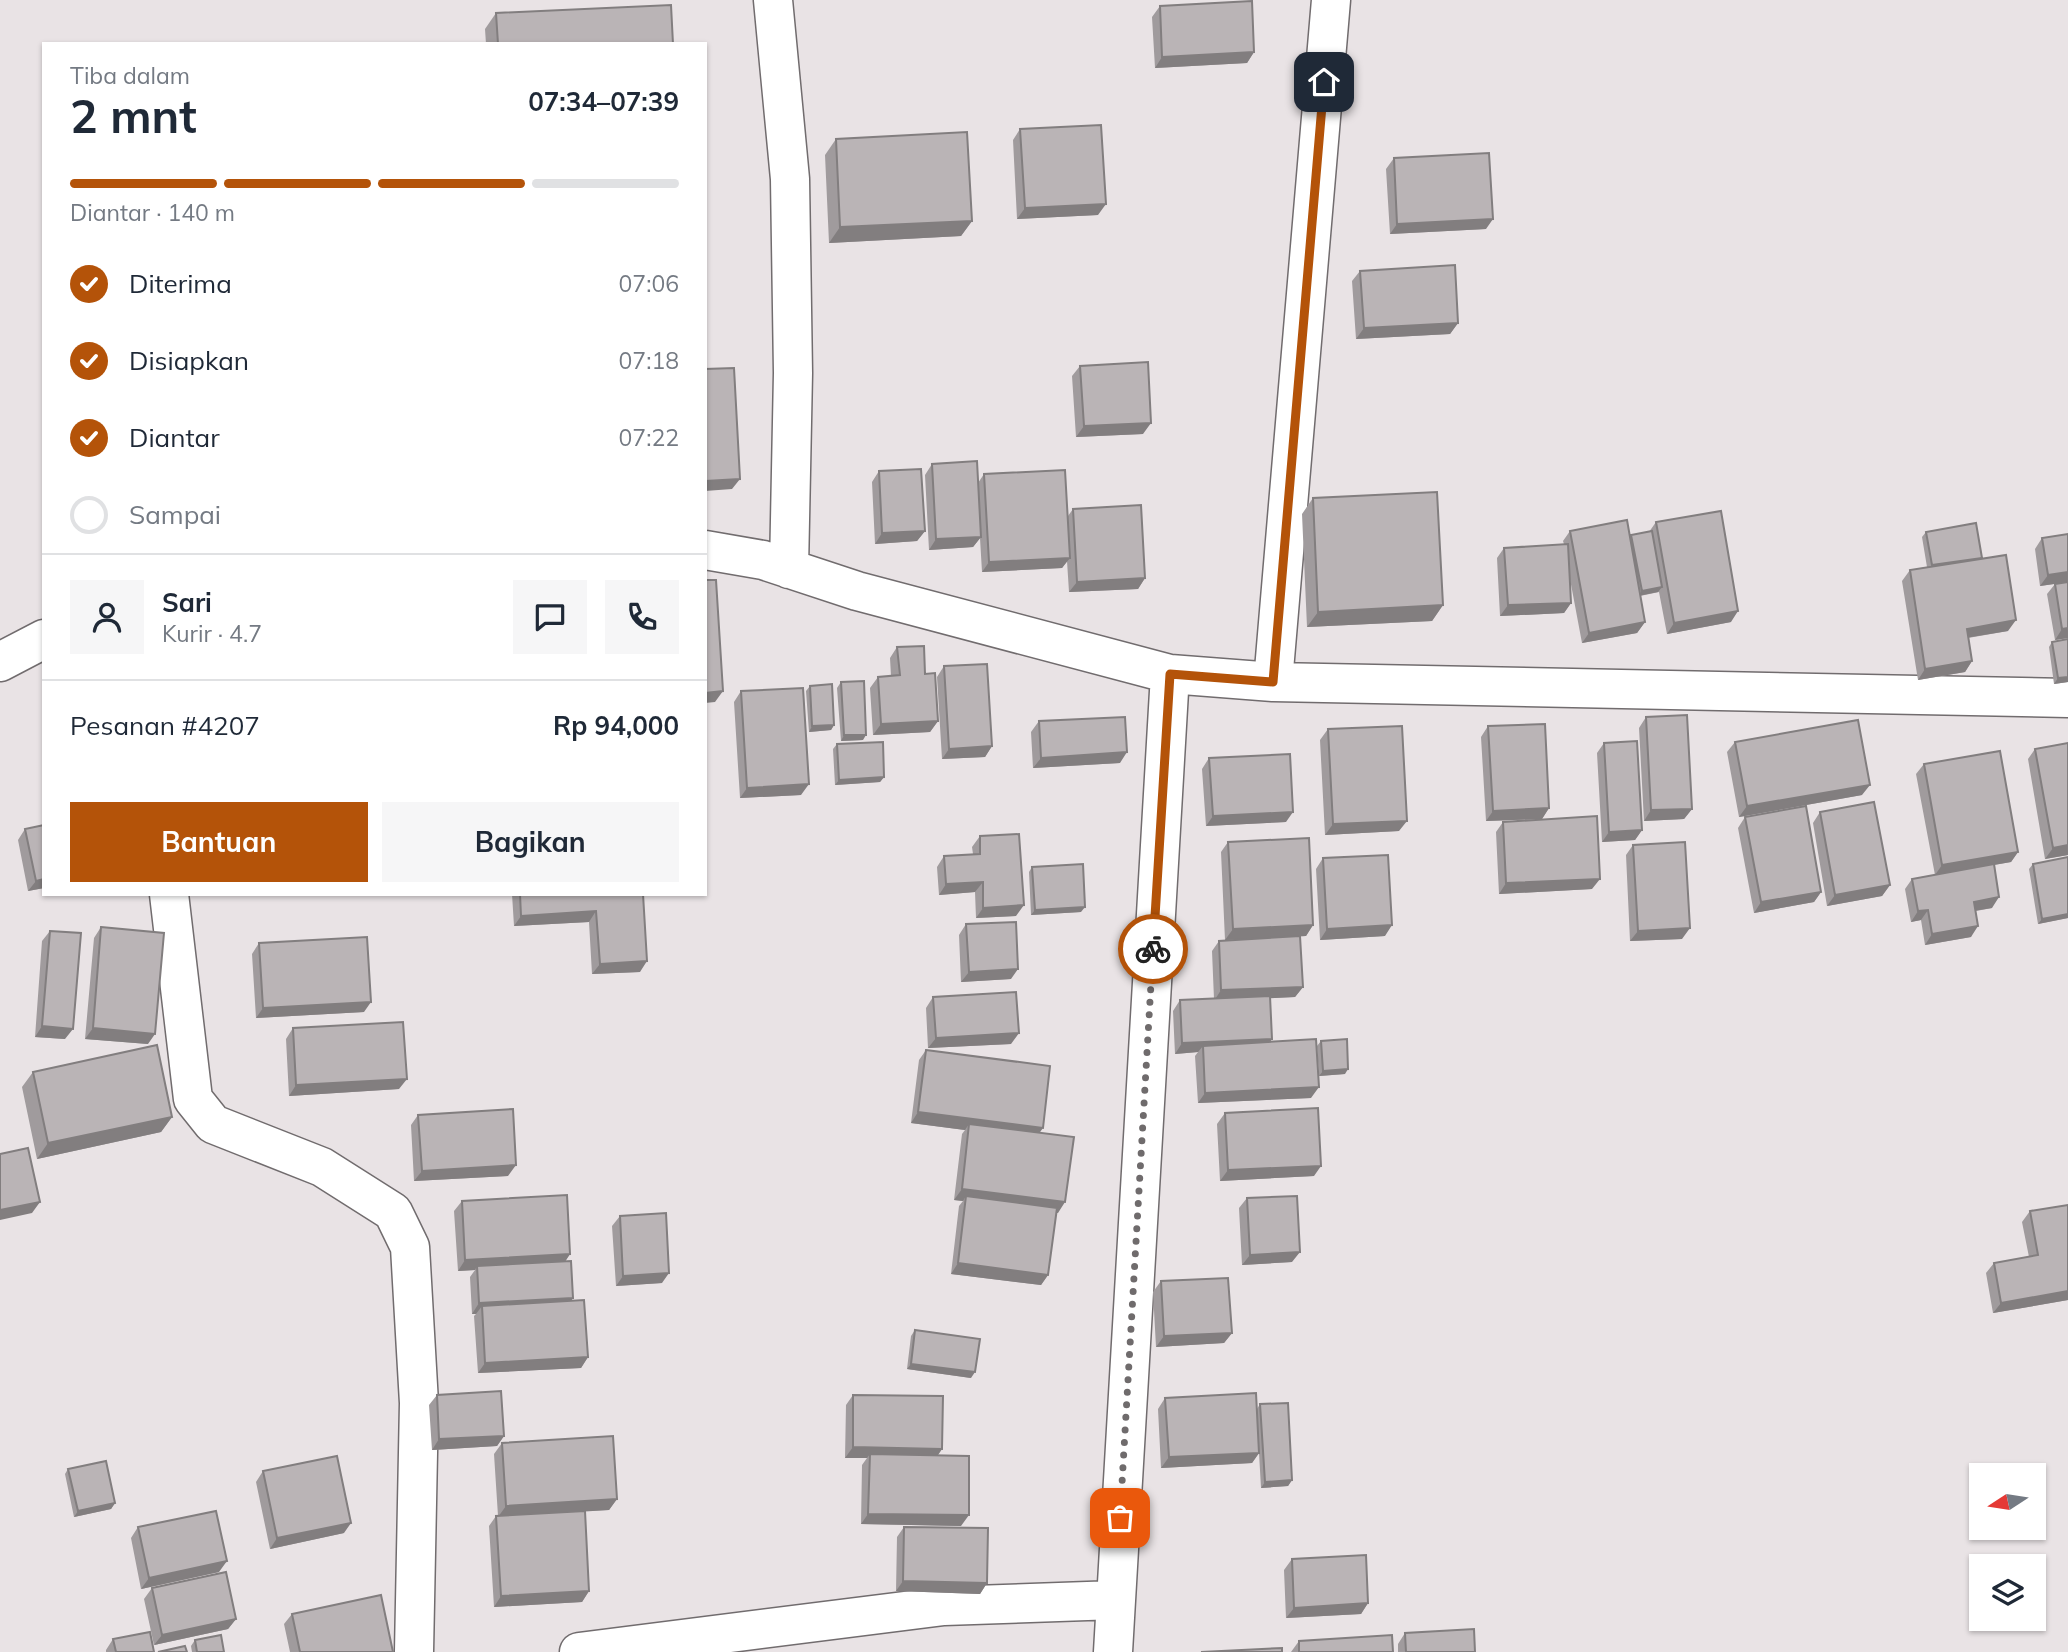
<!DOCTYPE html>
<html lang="id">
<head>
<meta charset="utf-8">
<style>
	:root { --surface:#fff; --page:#f6f6f7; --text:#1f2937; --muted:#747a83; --line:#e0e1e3; --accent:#b45309 }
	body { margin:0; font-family:Mulish,sans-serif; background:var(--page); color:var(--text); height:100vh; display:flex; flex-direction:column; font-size:26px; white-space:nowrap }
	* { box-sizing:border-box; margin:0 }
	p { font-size:23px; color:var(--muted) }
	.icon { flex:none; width:38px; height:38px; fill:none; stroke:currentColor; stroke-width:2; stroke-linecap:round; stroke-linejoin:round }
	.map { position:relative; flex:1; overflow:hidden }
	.panel { position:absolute; left:42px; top:42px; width:665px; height:854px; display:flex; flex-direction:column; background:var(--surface); border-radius:0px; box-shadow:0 2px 5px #0004 }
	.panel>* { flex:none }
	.needle { width:46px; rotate:258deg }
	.tools { position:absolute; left:1969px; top:1463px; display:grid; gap:14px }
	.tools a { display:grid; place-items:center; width:77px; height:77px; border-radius:0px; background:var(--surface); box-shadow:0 2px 5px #0004; font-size:35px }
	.pin { position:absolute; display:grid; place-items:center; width:60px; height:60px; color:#fff; margin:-30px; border-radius:14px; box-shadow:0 4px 10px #0006 }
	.courier { position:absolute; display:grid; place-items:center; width:70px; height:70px; margin:-35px; border:5px solid #b45309; border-radius:50%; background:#fff; color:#222; box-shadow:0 2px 9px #0007 }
	.headline em { font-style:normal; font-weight:700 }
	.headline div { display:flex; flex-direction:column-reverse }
	.headline { display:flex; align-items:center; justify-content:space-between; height:119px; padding:0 28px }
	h1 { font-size:46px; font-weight:700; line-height:52px }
	.bar { display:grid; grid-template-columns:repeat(4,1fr); gap:10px 7px; align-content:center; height:84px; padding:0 28px }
	.bar i { height:9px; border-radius:5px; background:var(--line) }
	.bar .selected { background:var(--accent) }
	.bar p { grid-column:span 4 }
	.line { display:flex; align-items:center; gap:18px; padding:0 28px; border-top:2px solid var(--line) }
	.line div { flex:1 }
	.round { display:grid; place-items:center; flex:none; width:74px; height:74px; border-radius:0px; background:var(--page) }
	ol { padding:0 28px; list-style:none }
	li { display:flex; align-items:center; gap:21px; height:77px }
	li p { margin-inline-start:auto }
	li .icon { padding:7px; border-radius:50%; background:var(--accent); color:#fff; stroke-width:4 }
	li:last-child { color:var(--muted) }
	li i { width:38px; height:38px; border:4px solid var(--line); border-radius:50% }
	.primary-button { display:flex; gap:14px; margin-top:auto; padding:14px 28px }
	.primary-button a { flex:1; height:80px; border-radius:0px; background:var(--accent); color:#fff; font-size:28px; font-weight:700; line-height:80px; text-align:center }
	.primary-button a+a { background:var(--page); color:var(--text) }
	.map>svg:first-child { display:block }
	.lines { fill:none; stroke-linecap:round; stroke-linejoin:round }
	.street-casing { stroke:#716c6e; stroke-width:41 }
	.street { stroke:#fff; stroke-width:38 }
	.wall { fill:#a09b9d }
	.shaded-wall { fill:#827e7f }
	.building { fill:#bab4b6; stroke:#827e7f; stroke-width:2 }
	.done { stroke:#6f6b6c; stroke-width:7; stroke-dasharray:0 12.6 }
	.route { stroke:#b45309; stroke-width:9 }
</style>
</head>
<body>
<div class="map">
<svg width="2068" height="1652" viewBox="0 0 2068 1652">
	<rect width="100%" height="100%" fill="#e9e3e5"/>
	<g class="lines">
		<defs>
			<path id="street" d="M773 0 790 179 793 373 789 569
				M705 550 763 560 857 591 1170 674
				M0 662 44 639
				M1273 682 1331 0
				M169 894 193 1099 213 1124 322 1167 393 1212 410 1247 419 1403 414 1652
				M579 1652 944 1606 1116 1600
				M1113 1652 1170 674 1273 682 2068 698"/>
		</defs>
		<use href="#street" class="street-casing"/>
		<use href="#street" class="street"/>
	</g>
	<path class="wall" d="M1160 6 1254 52 1247 63 1155 68 1152 17Z
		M496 13 673 44H486L485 29Z
		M1020 129 1098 215 1017 219 1013 140Z
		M836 139 972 221 961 236 829 243 825 155Z
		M1394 158 1486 229 1390 234 1386 169Z
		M1360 271 1458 323 1450 334 1356 339 1352 281Z
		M1080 366 1143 434 1076 437 1072 376Z
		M932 464 978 483 984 474 1068 516 1073 509 1145 578 1138 589 1069 592 1067 561 1062 568 982 572 980 538 973 547 929 550 925 475Z
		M879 471 925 531 917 541 875 544 872 482Z
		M1313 498 1443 605 1432 621 1307 627 1302 514Z
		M1656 522 1731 622 1667 634 1659 592 1640 596 1645 622 1637 633 1582 643 1570 579 1571 603 1564 613 1500 616 1497 558 1504 548 1564 544 1563 541 1570 531 1630 537 1631 535 1649 532Z
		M1926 532 1981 559 2008 631 1968 638 1972 661 1965 672 1918 680 1902 581 1910 570 1927 567 1922 537Z
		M2042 538 2068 582 2040 586 2035 549Z
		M2055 584 2068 638 2055 640 2047 594Z
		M2068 639V682L2054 684 2049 647 2052 642Z
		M897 647 938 721 930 732 873 735 870 688 878 677 891 676 890 658Z
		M944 666 992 746 985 757 942 759 937 677Z
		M841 682 863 740 841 741 837 688Z
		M810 686 834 725 831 730 809 732 806 691Z
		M741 691 801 795 740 798 734 702Z
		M1646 717 1692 809 1684 819 1644 821 1639 728Z
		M1039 721 1120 763 1033 768 1031 732Z
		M1488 726 1549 808 1542 819 1486 821 1481 737Z
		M1328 729 1399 831 1325 835 1320 740Z
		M1735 742 1862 795 1739 817 1727 752Z
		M1604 743 1642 830 1635 840 1602 842 1597 753Z
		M837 744 884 777 880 782 835 785 833 749Z
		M2035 749 2068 855 2045 859 2028 759Z
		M1209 758 1286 822 1206 826 1202 769Z
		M1924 764 2018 852 2011 862 1994 865 1992 908 1976 911 1971 937 1925 945 1921 920 1911 922 1905 889 1912 879 1935 875 1916 774Z
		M1820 812 1890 885 1882 896 1827 906 1813 823Z
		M1745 817 1821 892 1814 902 1754 913 1738 828Z
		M1503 822 1592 889 1499 894 1496 832Z
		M25 829 44 888 28 891 18 840Z
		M980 836 1016 916 976 918 975 892 939 895 937 867 944 856 973 854 972 847Z
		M1228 842 1313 925 1306 936 1225 940 1221 852Z
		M1633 845 1682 939 1630 941 1626 855Z
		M2068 857V918L2038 924 2029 869 2033 864Z
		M1323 858 1385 936 1320 940 1316 869Z
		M1032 867 1081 912 1031 915 1029 872Z
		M512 894H643L640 972 592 974 589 922 514 926Z
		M966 924 1011 979 961 982 959 935Z
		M101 927 148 1044 85 1039 94 938Z
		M50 931 65 1039 35 1037 42 941Z
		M1219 941 1303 987 1295 997 1270 998 1272 1039 1270 1042 1311 1098 1198 1103 1195 1056 1198 1052 1175 1054 1173 1011 1180 1000 1214 999 1212 951Z
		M259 943 364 1012 256 1018 252 954Z
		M933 997 1011 1044 928 1048 926 1008Z
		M293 1028 399 1089 289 1096 286 1039Z
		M1321 1041 1345 1074 1319 1076 1317 1046Z
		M926 1050 1040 1133 1058 1213H1056L1048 1275 1041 1285 951 1274 959 1206 963 1201 954 1200 962 1134 965 1130 911 1123 919 1060Z
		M33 1072 172 1117 161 1132 37 1159 22 1087Z
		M1225 1113 1314 1176 1220 1181 1217 1124Z
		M418 1115 508 1176 414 1181 411 1125Z
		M1247 1198 1292 1262 1242 1265 1239 1208Z
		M462 1201 570 1254 565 1261 573 1298 571 1301 588 1357 581 1368 478 1373 474 1316 476 1314H472L470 1277 475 1270 458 1271 454 1211Z
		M2068 1205V1300L1993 1313 1986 1273 1994 1263 2029 1257 2022 1222 2030 1211Z
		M620 1216 662 1283 616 1286 612 1226Z
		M1161 1281 1232 1333 1224 1343 1156 1347 1153 1292Z
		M915 1330 971 1378 907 1369 911 1336Z
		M437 1395 504 1436 497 1446 432 1450 429 1405Z
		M853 1395 942 1449 938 1455 961 1526 861 1524 862 1465 867 1458H845L846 1405Z
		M1165 1398 1257 1409 1260 1404 1292 1480 1288 1486 1261 1488 1259 1453 1252 1463 1161 1468 1158 1409Z
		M502 1443 617 1499 609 1510 585 1511 589 1591 582 1602 494 1607 489 1526 496 1516H498L494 1454Z
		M68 1469 115 1503 111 1509 74 1517 65 1474Z
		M263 1471 344 1533 270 1549 256 1482Z
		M138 1527 219 1572 141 1589 131 1538Z
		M904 1527 987 1583 980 1594 896 1591 897 1537Z
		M1292 1559 1368 1603 1361 1614 1286 1618 1284 1570Z
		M152 1588 236 1619 228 1629 154 1645 144 1599Z
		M292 1614 393 1652H290L284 1624Z
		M1405 1633 1475 1652H1398V1644Z
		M113 1639 154 1652H106V1650Z
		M195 1640 224 1652H192L191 1646Z
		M1299 1641 1393 1652H1291Z"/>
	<path class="shaded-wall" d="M1254 52 1247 63 1155 68 1162 57Z
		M1106 204 1098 215 1017 219 1025 208Z
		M1493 219 1486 229 1390 234 1397 224Z
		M972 221 961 236 829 243 840 227Z
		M1458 323 1450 334 1356 339 1364 328Z
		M1151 423 1143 434 1076 437 1084 426Z
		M740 479 732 489 705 491V481Z
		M925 531 917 541 875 544 882 533Z
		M981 537 973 547 929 550 936 539Z
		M1070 558 1062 568 982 572 989 562Z
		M2068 572V582L2040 586 2048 575Z
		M1145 578 1138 589 1069 592 1077 582Z
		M1662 587 1658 592 1638 596 1642 591Z
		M1571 603 1564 613 1500 616 1508 605Z
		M1443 605 1432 621 1307 627 1318 612Z
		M1738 611 1731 622 1667 634 1674 623Z
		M2016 620 2008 631 1959 639 1967 629Z
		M1645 622 1637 633 1582 643 1589 633Z
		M2068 628V638L2055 640 2062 629Z
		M1972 661 1965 672 1918 680 1925 669Z
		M2068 677V682L2054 684 2058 678Z
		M723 691 715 702 705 703V693Z
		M938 721 930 732 873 735 881 724Z
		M834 725 831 730 809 732 812 726Z
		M844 735H866L863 740 841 741Z
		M992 746 985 757 942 759 949 749Z
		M1127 752 1120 763 1033 768 1041 758Z
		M884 777 880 782 835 785 839 780Z
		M809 784 801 795 740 798 747 788Z
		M1870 785 1862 795 1739 817 1747 806Z
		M1549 808 1542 819 1486 821 1493 811Z
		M1692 809 1684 819 1644 821 1651 810Z
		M1293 812 1286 822 1206 826 1213 816Z
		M1407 821 1399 831 1325 835 1333 824Z
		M1642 830 1635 840 1602 842 1609 832Z
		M2068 845V855L2045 859 2053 848Z
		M2018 852 2011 862 1935 875 1942 865Z
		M44 879V888L28 891 36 881Z
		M1600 879 1592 889 1499 894 1506 883Z
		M983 882 975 892 939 895 946 884Z
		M1890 885 1882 896 1827 906 1835 895Z
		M1821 892 1814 902 1754 913 1761 902Z
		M1999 897 1992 908 1967 912 1974 902Z
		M1024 905 1016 916 976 918 983 908Z
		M1085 907 1081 912 1031 915 1035 910Z
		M1928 910 1921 920 1911 922 1918 911Z
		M596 911 589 922 514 926 521 916Z
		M2068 914V918L2038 924 2042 919Z
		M1313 925 1306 936 1225 940 1233 929Z
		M1392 925 1385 936 1320 940 1327 929Z
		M1978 926 1971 937 1925 945 1932 934Z
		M1690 928 1682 939 1630 941 1638 931Z
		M647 961 640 972 592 974 600 964Z
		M1018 969 1011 979 961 982 969 972Z
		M1303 987 1295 997 1214 1001 1221 990Z
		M371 1002 364 1012 256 1018 263 1008Z
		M42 1026 73 1029 65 1039 35 1037Z
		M93 1028 155 1034 148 1044 85 1039Z
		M1019 1033 1011 1044 928 1048 936 1038Z
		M1272 1039 1265 1049 1203 1046 1198 1052 1175 1054 1182 1043Z
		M1348 1069 1345 1074 1319 1076 1323 1071Z
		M407 1079 399 1089 289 1096 296 1085Z
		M1319 1087 1311 1098 1198 1103 1205 1093Z
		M918 1112 1043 1128 1035 1139 969 1124 965 1130 911 1123Z
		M172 1117 161 1132 37 1159 48 1143Z
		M516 1165 508 1176 414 1181 422 1171Z
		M1321 1166 1314 1176 1220 1181 1228 1170Z
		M962 1189 1065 1202 1058 1213 966 1201V1196L963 1201 954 1200Z
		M40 1202 32 1213 0 1220V1210Z
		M1300 1252 1292 1262 1242 1265 1250 1255Z
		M570 1254 563 1265 477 1266 475 1270 458 1271 465 1260Z
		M958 1263 1048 1275 1041 1285 951 1274Z
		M669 1273 662 1283 616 1286 623 1276Z
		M2068 1291V1300L1993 1313 2001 1303Z
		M573 1298 566 1308 482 1306 476 1314H472L479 1303Z
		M1232 1333 1224 1343 1156 1347 1164 1336Z
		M588 1357 581 1368 478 1373 485 1363Z
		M911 1364 975 1372 971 1378 907 1369Z
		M504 1436 497 1446 432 1450 439 1439Z
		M853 1447 942 1449 935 1459 870 1454 867 1458H845Z
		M1259 1453 1252 1463 1161 1468 1169 1457Z
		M1292 1480 1288 1486 1261 1488 1265 1482Z
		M617 1499 609 1510 498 1517 506 1506Z
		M115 1503 111 1509 74 1517 78 1511Z
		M868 1514 969 1515 961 1526 861 1524Z
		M351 1523 344 1533 270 1549 277 1538Z
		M227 1561 219 1572 141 1589 149 1578Z
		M903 1581 987 1583 980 1594 896 1591Z
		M589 1591 582 1602 494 1607 501 1596Z
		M1368 1603 1361 1614 1286 1618 1294 1608Z
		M236 1619 228 1629 154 1645 162 1635Z"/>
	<path class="building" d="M1252 1 1254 52 1162 57 1160 6Z
		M671 5 673 44H498L496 13Z
		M1101 125 1106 204 1025 208 1020 129Z
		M967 132 972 221 840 227 836 139Z
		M1489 153 1493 219 1397 224 1394 158Z
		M1455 265 1458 323 1364 328 1360 271Z
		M1148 362 1151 423 1084 426 1080 366Z
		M734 368 740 479 705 481V369Z
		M977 461 981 537 936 539 932 464Z
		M921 469 925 531 882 533 879 471Z
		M1065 470 1070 558 989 562 984 474Z
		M1437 492 1443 605 1318 612 1313 498Z
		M1141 505 1145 578 1077 582 1073 509Z
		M1721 511 1738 611 1674 623 1656 522Z
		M1627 520 1645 622 1589 633 1570 531Z
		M1976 523 1982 558 1932 565 1926 532Z
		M1652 531 1662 587 1642 591 1631 535Z
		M2068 534V572L2048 575 2042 538Z
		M1568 544 1571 603 1508 605 1504 548Z
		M2006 555 2016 620 1967 629 1972 661 1925 669 1910 570Z
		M705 580H716L723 691 705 693Z
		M2068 582V628L2062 629 2055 584Z
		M2068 639V677L2058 678 2052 642Z
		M924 646 925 674 935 673 938 721 881 724 878 677 900 675 897 647Z
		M987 664 992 746 949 749 944 666Z
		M864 681 866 735H844L841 682Z
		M832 684 834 725 812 726 810 686Z
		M803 688 809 784 747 788 741 691Z
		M1687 715 1692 809 1651 810 1646 717Z
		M1125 717 1127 752 1041 758 1039 721Z
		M1858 720 1870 785 1747 806 1735 742Z
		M1545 724 1549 808 1493 811 1488 726Z
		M1402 726 1407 821 1333 824 1328 729Z
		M1637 741 1642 830 1609 832 1604 743Z
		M883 742 884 777 839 780 837 744Z
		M2068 743V845L2053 848 2035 749Z
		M2000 751 2018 852 1942 865 1924 764Z
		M1290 754 1293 812 1213 816 1209 758Z
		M1874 802 1890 885 1835 895 1820 812Z
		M1806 806 1821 892 1761 902 1745 817Z
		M1597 816 1600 879 1506 883 1503 822Z
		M44 825V879L36 881 25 829Z
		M1019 834 1024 905 983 908V882L946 884 944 856 980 854V836Z
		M1309 838 1313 925 1233 929 1228 842Z
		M1685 842 1690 928 1638 931 1633 845Z
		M1388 855 1392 925 1327 929 1323 858Z
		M2068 857V914L2042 919 2033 864Z
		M1083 864 1085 907 1035 910 1032 867Z
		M1994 864 1999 897 1974 902 1978 926 1932 934 1928 910 1918 911 1912 879Z
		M520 894H643L647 961 600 964 596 911 521 916Z
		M1016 922 1018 969 969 972 966 924Z
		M101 927 164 933 155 1034 93 1028Z
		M50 931 81 933 73 1029 42 1026Z
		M1300 936 1303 987 1221 990 1219 941Z
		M367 937 371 1002 263 1008 259 943Z
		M1016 992 1019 1033 936 1038 933 997Z
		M1270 996 1272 1039 1182 1043 1180 1000Z
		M403 1022 407 1079 296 1085 293 1028Z
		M1316 1039 1319 1087 1205 1093 1203 1046Z
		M1347 1039 1348 1069 1323 1071 1321 1041Z
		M157 1045 172 1117 48 1143 33 1072Z
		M926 1050 1050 1066 1043 1128 918 1112Z
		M1318 1108 1321 1166 1228 1170 1225 1113Z
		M513 1109 516 1165 422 1171 418 1115Z
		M969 1124 1074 1137 1065 1202 962 1189Z
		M28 1148 40 1202 0 1210V1154Z
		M567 1195 570 1254 465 1260 462 1201Z
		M966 1196 1057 1208 1048 1275 958 1263Z
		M1297 1196 1300 1252 1250 1255 1247 1198Z
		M2068 1205V1291L2001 1303 1994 1263 2038 1255 2030 1211Z
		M666 1213 669 1273 623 1276 620 1216Z
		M571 1261 573 1298 479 1303 477 1266Z
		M1228 1278 1232 1333 1164 1336 1161 1281Z
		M584 1300 588 1357 485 1363 482 1306Z
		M915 1330 980 1339 975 1372 911 1364Z
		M501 1391 504 1436 439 1439 437 1395Z
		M1256 1393 1259 1453 1169 1457 1165 1398Z
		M853 1395 943 1396 942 1449 853 1447Z
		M1288 1403 1292 1480 1265 1482 1260 1404Z
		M613 1436 617 1499 506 1506 502 1443Z
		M870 1454 969 1456V1515L868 1514Z
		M337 1456 351 1523 277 1538 263 1471Z
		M106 1461 115 1503 78 1511 68 1469Z
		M216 1511 227 1561 149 1578 138 1527Z
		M585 1511 589 1591 501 1596 496 1516Z
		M904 1527 988 1528 987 1583 903 1581Z
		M1366 1555 1368 1603 1294 1608 1292 1559Z
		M226 1572 236 1619 162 1635 152 1588Z
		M381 1595 393 1652H300L292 1614Z
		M1474 1629 1475 1652H1406L1405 1633Z
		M150 1632 154 1652H116L113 1639Z
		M221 1635 224 1652H197L195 1640Z
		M1392 1635 1393 1652H1299V1641Z
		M185 1646 187 1652H158Z
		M1282 1648V1652H1201Z"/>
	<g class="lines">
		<path class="done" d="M1120 1518 1153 949"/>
		<path class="route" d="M1153 949 1170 674 1273 682 1324 82"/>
	</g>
</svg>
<div class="tools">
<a><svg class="needle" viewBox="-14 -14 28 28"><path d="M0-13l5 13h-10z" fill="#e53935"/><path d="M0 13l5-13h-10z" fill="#747a83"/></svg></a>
<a><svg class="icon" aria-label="layers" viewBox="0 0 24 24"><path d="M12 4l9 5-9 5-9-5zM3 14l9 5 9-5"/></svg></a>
</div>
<div class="pin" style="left:1120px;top:1518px;background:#ea580c"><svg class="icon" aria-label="bag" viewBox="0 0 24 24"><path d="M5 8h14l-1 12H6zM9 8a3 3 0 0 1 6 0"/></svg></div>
<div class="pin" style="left:1324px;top:82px;background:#1f2937"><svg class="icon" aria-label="home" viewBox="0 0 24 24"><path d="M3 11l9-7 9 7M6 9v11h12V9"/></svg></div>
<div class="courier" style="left:1153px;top:949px"><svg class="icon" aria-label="bike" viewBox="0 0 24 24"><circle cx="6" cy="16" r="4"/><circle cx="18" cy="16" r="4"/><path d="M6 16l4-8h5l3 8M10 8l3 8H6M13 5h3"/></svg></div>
<section class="panel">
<div class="headline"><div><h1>2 mnt</h1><p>Tiba dalam</p></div><em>07:34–07:39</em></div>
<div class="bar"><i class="selected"></i><i class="selected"></i><i class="selected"></i><i></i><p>Diantar · 140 m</p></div>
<ol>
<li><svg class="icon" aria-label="check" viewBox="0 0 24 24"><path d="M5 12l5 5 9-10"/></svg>Diterima<p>07:06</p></li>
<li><svg class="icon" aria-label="check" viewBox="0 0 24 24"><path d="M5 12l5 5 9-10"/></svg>Disiapkan<p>07:18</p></li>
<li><svg class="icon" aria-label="check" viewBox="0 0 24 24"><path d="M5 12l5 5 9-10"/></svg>Diantar<p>07:22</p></li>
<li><i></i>Sampai</li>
</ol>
<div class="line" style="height:126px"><a class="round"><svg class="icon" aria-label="person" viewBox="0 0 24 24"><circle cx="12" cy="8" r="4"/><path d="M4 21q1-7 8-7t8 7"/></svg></a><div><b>Sari</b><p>Kurir · 4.7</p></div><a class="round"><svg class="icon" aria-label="chat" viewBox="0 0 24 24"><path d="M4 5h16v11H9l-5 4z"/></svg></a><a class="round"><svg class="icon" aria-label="phone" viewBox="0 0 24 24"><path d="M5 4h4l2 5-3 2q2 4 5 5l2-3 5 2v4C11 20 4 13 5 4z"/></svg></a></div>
<div class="line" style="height:91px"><div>Pesanan #4207</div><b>Rp 94,000</b></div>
<div class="primary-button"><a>Bantuan</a><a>Bagikan</a></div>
</section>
</div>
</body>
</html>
